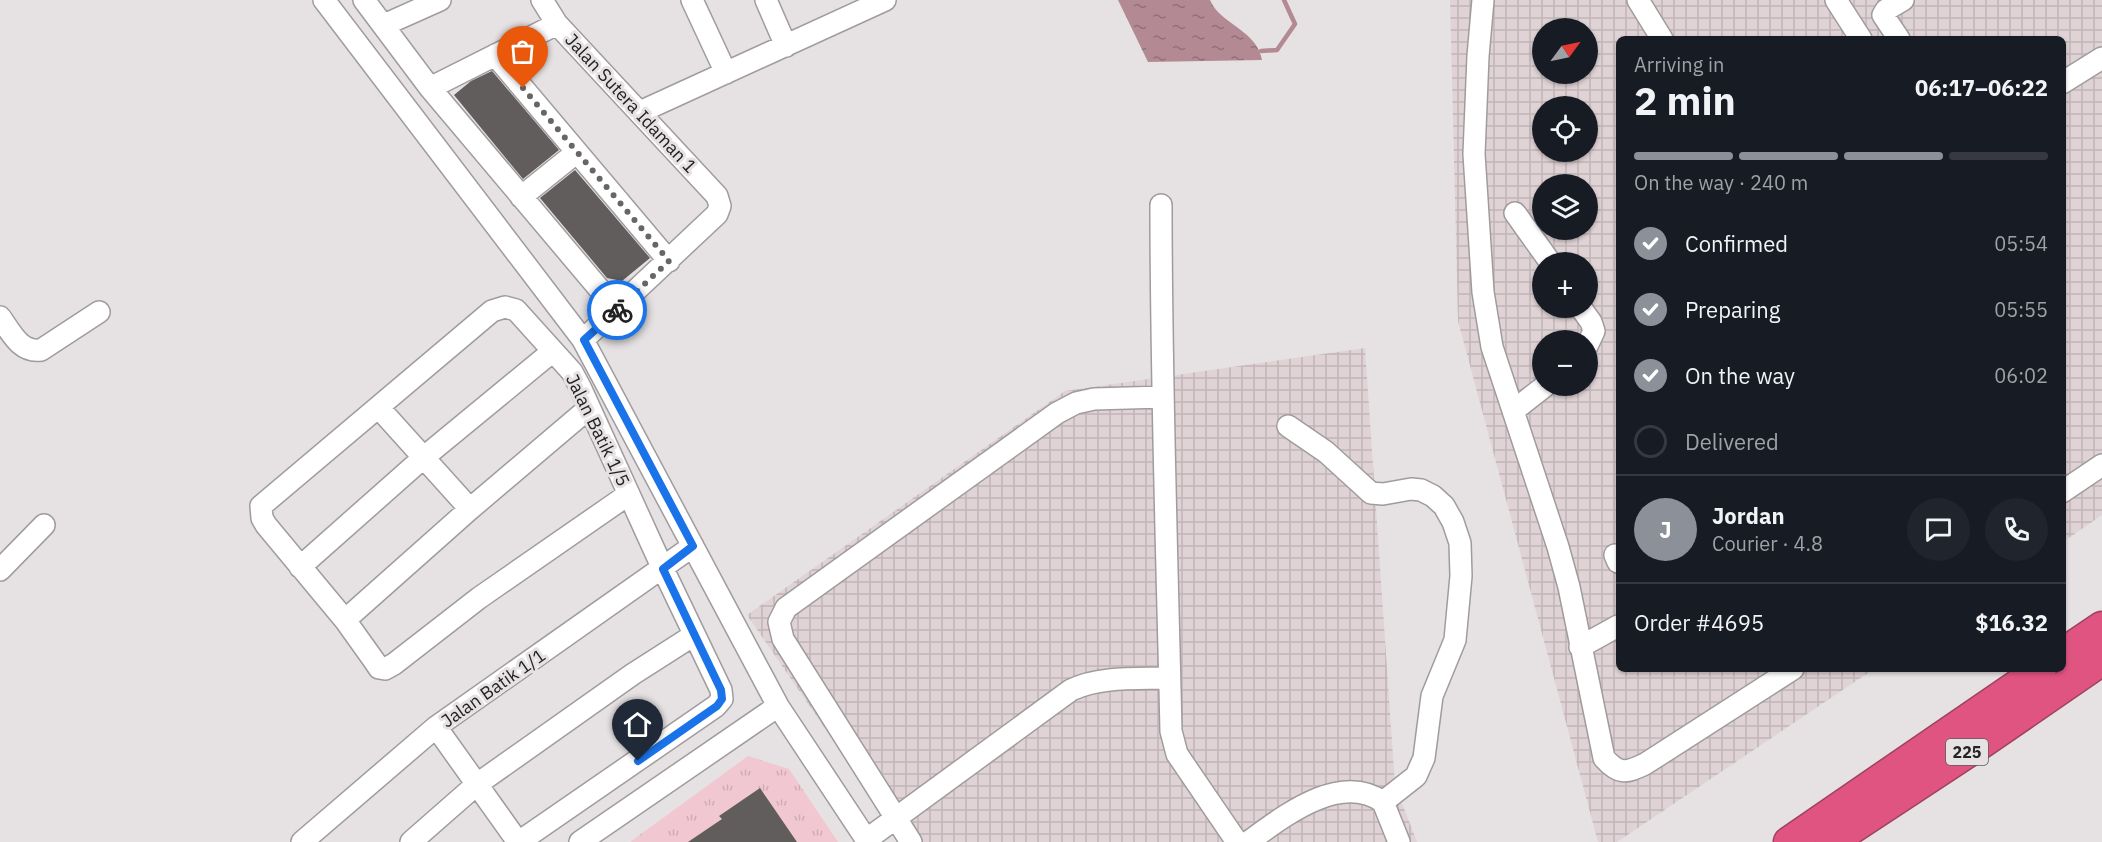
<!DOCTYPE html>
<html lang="en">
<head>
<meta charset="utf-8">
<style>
	:root { --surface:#171b24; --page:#20242c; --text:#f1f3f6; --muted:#9ea1a6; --line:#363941; --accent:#8c9099 }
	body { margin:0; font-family:"IBM Plex Sans",sans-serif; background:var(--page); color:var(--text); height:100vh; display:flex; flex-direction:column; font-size:22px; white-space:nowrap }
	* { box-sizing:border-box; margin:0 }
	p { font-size:20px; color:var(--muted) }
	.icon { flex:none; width:33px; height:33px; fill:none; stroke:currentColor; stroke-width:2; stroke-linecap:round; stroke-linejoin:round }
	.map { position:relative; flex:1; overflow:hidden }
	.drawer { position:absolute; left:1616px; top:36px; width:450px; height:636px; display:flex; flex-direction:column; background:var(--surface); border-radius:9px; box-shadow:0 2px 4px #0004 }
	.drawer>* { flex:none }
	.needle { width:39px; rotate:57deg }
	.tools { position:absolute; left:1532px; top:18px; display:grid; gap:12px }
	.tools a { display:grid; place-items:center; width:66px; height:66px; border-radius:50%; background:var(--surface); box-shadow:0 2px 4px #0004; font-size:30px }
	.pin { position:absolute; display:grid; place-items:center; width:51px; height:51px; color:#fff; margin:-62px -26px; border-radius:50% 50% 50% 0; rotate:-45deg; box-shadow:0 0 6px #0007 }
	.pin .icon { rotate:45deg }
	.courier { position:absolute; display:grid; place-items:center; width:60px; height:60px; margin:-30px; border:4px solid #1a73e8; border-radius:50%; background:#fff; color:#222; box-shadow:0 2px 8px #0007 }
	.headline em { font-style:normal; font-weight:700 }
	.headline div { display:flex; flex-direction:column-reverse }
	.headline { display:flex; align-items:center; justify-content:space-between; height:102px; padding:0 18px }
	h1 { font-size:39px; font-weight:700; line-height:45px }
	.bar { display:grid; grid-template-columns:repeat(4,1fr); gap:9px 6px; align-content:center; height:72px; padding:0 18px }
	.bar i { height:8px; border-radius:4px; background:var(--line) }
	.bar .selected { background:var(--accent) }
	.bar p { grid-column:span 4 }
	.line { display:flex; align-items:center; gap:15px; padding:0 18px; border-top:2px solid var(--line) }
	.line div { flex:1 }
	.round { display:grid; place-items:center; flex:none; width:63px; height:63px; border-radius:32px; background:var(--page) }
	ol { padding:0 18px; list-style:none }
	li { display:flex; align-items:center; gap:18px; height:66px }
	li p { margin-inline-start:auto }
	li .icon { padding:6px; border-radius:50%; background:var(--accent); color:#fff; stroke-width:4 }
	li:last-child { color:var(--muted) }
	li i { width:33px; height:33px; border:3px solid var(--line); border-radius:50% }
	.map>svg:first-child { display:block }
	.industrial { fill:url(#industrial-grid); fill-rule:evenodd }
	.grass { fill:url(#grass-tufts) }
	.water { fill:url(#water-ripples) }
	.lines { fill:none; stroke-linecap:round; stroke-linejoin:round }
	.stream { stroke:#b38993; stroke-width:4.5 }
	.building { fill:#615d5d }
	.minor-casing { stroke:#a09c9d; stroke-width:24 }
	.highway-casing { stroke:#9e4260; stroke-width:33 }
	.minor { stroke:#fff; stroke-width:21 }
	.highway { stroke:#e05481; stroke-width:30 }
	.done { stroke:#686566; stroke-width:6; stroke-dasharray:0 10.8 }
	.route { stroke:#1a73e8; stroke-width:8 }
	.labels { text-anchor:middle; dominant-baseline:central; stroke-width:6; stroke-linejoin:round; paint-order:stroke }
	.shield { fill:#e6e2e3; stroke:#5e5c5c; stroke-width:1.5 }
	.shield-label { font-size:16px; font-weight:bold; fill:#242222 }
	.street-label { font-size:18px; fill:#242222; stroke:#e6e2e3 }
</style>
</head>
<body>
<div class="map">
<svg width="2102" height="842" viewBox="0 0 2102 842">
	<defs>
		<pattern id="industrial-grid" width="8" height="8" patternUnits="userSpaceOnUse" patternTransform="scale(1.5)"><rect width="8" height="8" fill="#e0d3d6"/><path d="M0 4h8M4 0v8" fill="none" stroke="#c0b5b7"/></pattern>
		<pattern id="grass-tufts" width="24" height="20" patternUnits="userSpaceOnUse" patternTransform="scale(1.5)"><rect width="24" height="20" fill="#f1c8d1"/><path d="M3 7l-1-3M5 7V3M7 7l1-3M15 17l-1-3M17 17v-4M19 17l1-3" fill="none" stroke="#ceacb3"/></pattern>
		<pattern id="water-ripples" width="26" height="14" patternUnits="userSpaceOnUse" patternTransform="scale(1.5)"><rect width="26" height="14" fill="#b38993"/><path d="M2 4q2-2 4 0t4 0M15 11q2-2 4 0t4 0" fill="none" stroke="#917078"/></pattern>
	</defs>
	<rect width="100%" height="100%" fill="#e6e2e3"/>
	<path class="industrial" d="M1450 0H2102V515L2063 542 2062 39H1618V669H1874L1617 842H1598L1458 321ZM1542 28H1587V74H1542ZM1542 106H1587V152H1542ZM1542 184H1587V230H1542ZM1542 262H1587V308H1542ZM1542 340H1587V386H1542Z
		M1365 348 1395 785 1417 842H903L747 615 1065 391Z"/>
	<path class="grass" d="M748 756 789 769 838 842H630Z"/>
	<path class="water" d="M1118 0H1210C1212 4 1215 9 1218 12 1233 27 1258 36 1262 60L1148 62Z"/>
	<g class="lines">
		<path class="stream" d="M1261 51 1277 50 1295 24 1284 0"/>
	</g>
	<path class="building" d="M492 71 559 150 523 179 454 95 471 81Z
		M575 170 650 258 622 281 607 278 540 198Z
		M760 788 797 842H688L722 819 719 816Z"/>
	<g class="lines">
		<defs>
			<path id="minor" d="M324 0 583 340 778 706 868 842
				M364 0 430 88 617 310
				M542 0 557 24 717 196 720 206 717 214 583 340
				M692 0 726 73
				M766 0 786 46
				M1483 0 1478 56 1474 154 1483 292 1492 347 1558 547 1569 587 1604 758C1619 775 1626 773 1645 764L1793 669
				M1638 0 1662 39
				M1836 0 1861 39
				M384 25 440 0
				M1899 39 1883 15 1886 10 1903 0
				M495 55 669 261
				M2062 83 2102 58
				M430 88 557 24
				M640 112 885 0
				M521 197 577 152
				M1161 205C1161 381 1167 556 1171 731L1177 754 1237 842
				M1515 213 1550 262
				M1581 308 1591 322 1594 331 1587 346
				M0 317C11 332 20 353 41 350L99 312
				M379 408 470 509
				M1513 411 1545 386
				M1288 426 1326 452 1371 493 1383 494 1411 489 1421 490 1433 496 1444 506 1453 522 1460 543 1461 576 1455 640 1432 696 1424 758 1416 776 1383 802
				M2062 492 2102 465
				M1615 555 1618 562
				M300 567 423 458 553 351
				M0 570 44 525
				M345 620 470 509 589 408
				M1580 647 1618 626
				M436 727 518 842
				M866 840 1071 690C1100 676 1137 679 1169 678
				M302 842 436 727 693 546
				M411 842 476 785 633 674 694 635
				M519 842 716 706 722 699 721 690 663 569 581 389 572 372 516 310 505 307 492 311 261 506 262 518 266 525 345 620 375 662 379 668 385 669 394 664 479 598 629 494
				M580 842 778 706
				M911 842 783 639 779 622 786 608 1057 413 1076 403 1094 399 1162 397
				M1248 842C1282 818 1339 771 1383 802L1399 842"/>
			<path id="highway" d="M2062 654 2102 627
				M1789 842 2041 669
				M1831 842 1983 742 2102 660"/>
		</defs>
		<use href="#minor" class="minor-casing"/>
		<use href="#highway" class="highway-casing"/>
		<use href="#minor" class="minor"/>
		<use href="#highway" class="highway"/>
	</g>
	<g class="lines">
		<path class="done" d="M523 88 669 261 617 310"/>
		<path class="route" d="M617 310 584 340 693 546 663 569 721 690 722 699 717 706 638 761"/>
	</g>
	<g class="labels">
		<rect class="shield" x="1946" y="739" width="42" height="26" rx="4.5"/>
		<g class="shield-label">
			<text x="1967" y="752">225</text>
		</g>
		<g class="street-label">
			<text transform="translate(631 103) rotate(47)">Jalan Sutera Idaman 1</text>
			<text transform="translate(598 430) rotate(64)">Jalan Batik 1/5</text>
			<text transform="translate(493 688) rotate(-35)">Jalan Batik 1/1</text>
		</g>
	</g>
</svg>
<div class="tools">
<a><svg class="needle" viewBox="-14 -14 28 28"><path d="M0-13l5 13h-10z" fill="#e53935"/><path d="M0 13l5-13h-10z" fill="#9ea1a6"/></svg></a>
<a><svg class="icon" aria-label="locate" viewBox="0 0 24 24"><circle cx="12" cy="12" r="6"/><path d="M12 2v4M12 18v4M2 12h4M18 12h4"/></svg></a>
<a><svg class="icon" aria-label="layers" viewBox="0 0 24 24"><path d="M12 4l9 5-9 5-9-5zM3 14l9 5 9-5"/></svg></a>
<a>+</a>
<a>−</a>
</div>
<div class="pin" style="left:523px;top:88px;background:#ea580c"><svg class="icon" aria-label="bag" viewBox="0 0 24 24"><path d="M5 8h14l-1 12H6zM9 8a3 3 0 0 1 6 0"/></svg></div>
<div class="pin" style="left:638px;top:761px;background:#1f2937"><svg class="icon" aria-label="home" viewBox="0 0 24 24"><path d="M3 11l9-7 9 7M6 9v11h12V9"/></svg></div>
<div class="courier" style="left:617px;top:310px"><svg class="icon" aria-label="bike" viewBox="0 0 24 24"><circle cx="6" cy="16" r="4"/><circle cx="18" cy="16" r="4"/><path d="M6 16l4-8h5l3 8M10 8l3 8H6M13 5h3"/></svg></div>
<section class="drawer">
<div class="headline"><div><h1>2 min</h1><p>Arriving in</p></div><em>06:17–06:22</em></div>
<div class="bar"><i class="selected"></i><i class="selected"></i><i class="selected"></i><i></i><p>On the way · 240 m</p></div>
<ol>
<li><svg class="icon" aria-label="check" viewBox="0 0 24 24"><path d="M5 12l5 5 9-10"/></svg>Confirmed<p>05:54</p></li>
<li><svg class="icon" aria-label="check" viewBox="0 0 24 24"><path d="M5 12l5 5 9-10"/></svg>Preparing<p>05:55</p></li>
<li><svg class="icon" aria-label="check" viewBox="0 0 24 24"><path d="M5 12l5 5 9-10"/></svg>On the way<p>06:02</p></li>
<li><i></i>Delivered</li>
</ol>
<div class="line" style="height:108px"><b class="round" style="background:var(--accent);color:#fff">J</b><div><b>Jordan</b><p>Courier · 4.8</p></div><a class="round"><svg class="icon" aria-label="chat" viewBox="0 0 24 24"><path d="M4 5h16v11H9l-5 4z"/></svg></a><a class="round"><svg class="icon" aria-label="phone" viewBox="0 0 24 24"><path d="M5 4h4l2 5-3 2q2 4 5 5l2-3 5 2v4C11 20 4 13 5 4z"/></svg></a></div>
<div class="line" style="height:78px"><div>Order #4695</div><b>$16.32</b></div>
</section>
</div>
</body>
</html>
